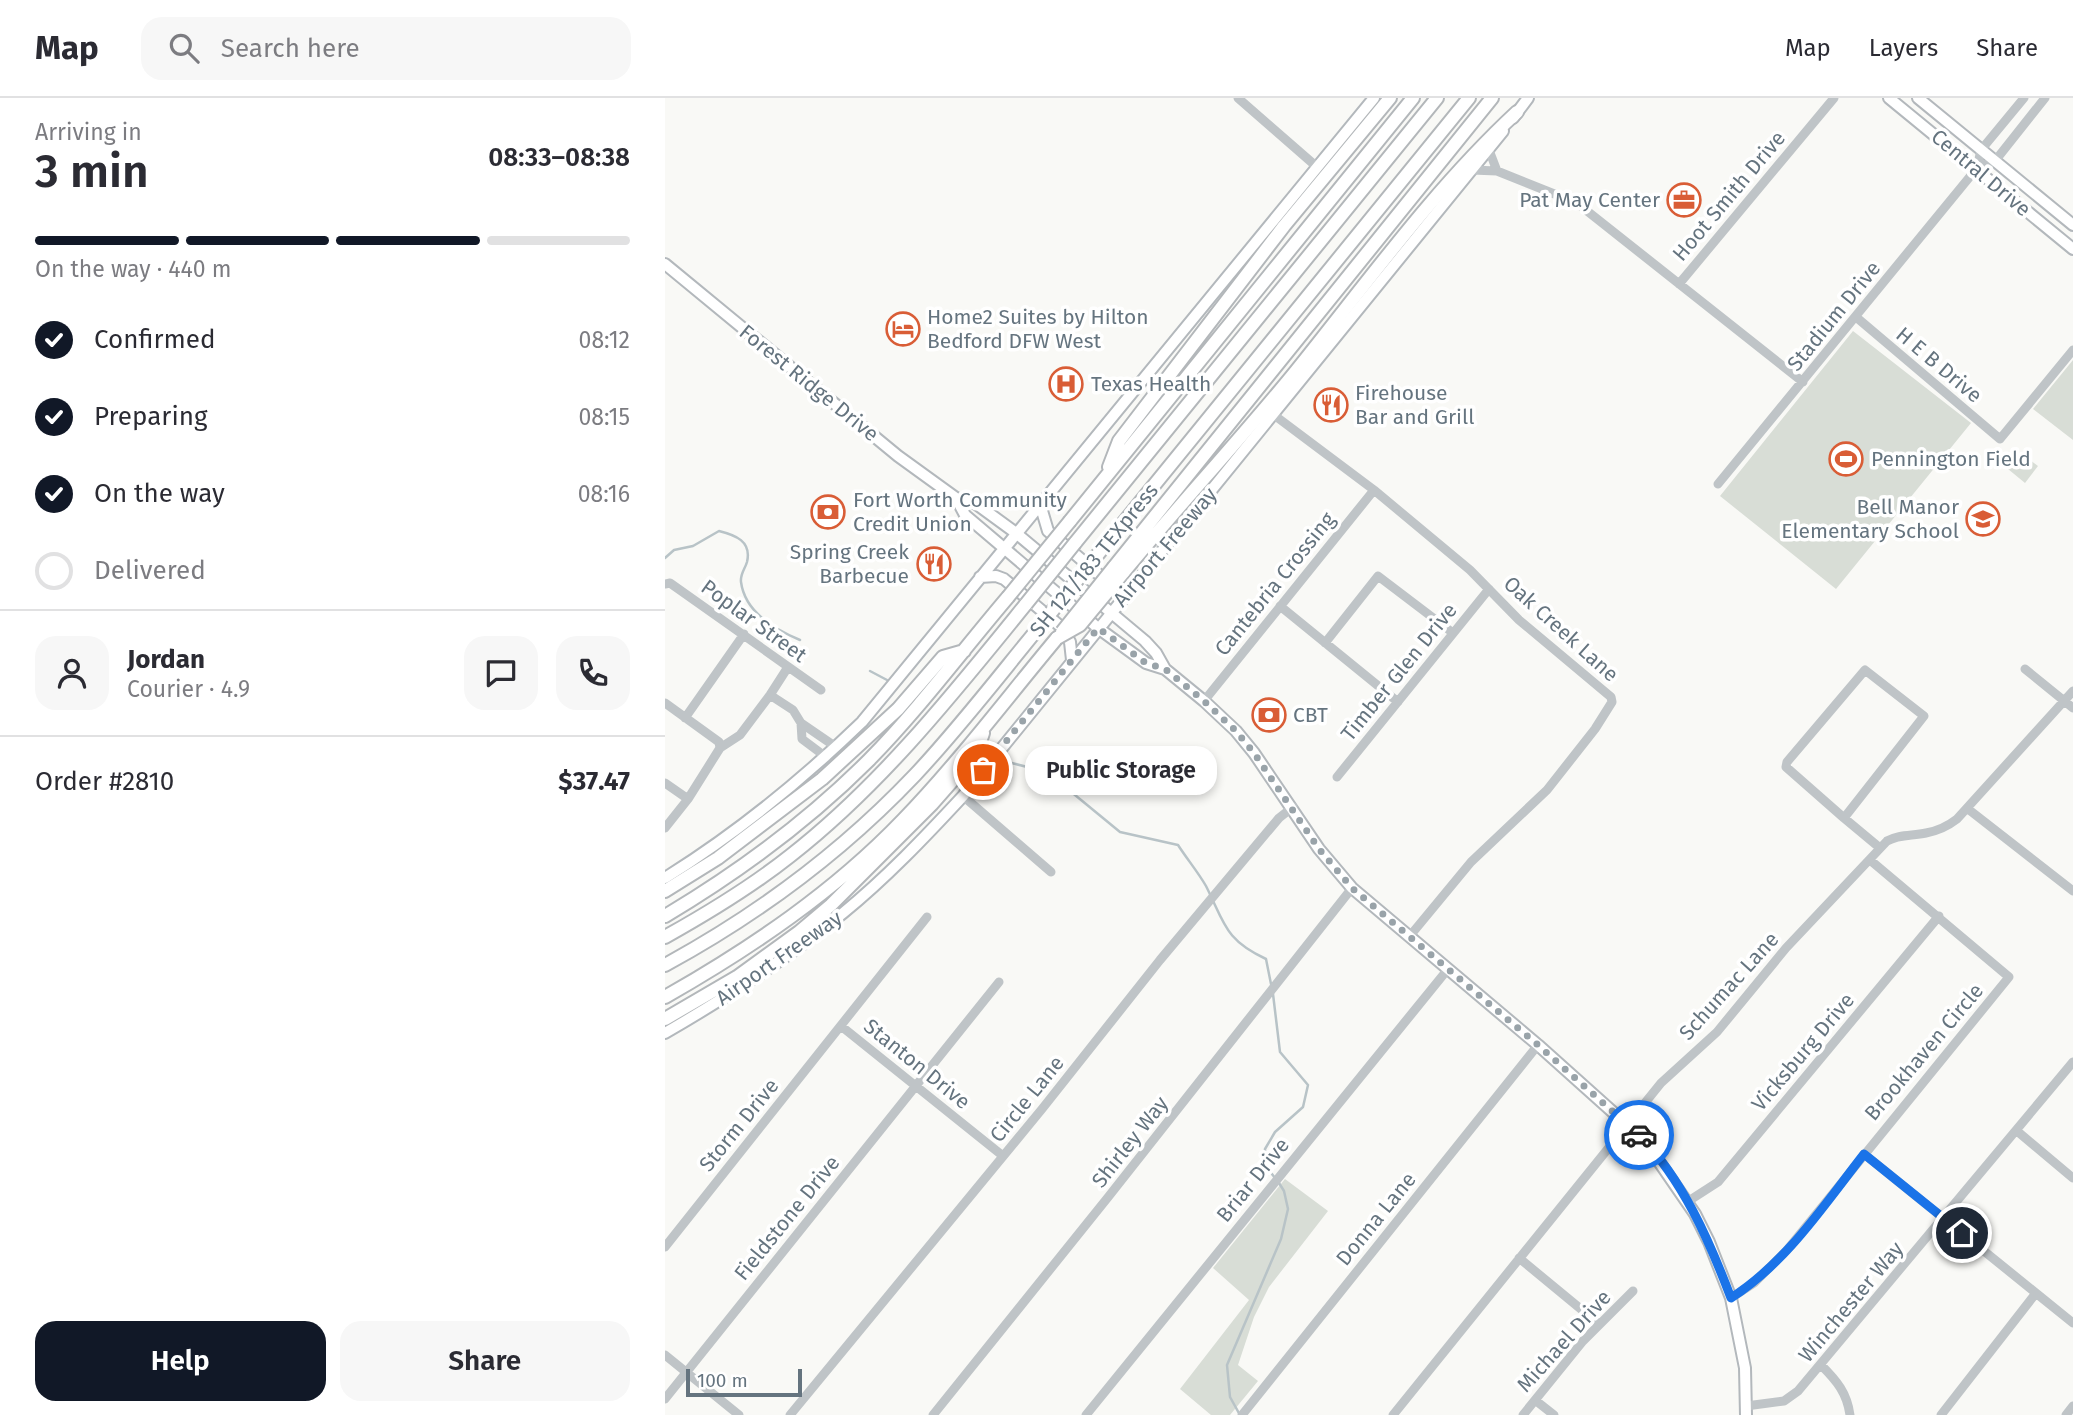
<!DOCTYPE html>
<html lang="en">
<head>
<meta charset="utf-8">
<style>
	:root { --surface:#fff; --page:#f7f7f7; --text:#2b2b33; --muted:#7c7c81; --line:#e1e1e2; --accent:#111827 }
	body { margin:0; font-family:"Fira Sans",sans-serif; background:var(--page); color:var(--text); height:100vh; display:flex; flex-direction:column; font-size:26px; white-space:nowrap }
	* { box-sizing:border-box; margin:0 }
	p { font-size:23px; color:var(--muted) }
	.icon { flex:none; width:38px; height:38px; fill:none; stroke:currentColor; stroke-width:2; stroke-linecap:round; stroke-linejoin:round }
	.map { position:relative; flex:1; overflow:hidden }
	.sheet { display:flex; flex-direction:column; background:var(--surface); width:665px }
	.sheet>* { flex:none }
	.scale { position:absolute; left:21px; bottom:18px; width:116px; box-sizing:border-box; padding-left:7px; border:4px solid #65747f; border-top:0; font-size:19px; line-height:24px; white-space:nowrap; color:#65747f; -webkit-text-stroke:5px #fff; paint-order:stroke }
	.pin { position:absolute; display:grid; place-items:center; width:60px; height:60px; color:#fff; margin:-30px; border:4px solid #fff; border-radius:50%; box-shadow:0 2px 7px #0007 }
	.courier { position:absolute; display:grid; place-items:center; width:70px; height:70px; margin:-35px; border:5px solid #1a73e8; border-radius:50%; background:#fff; color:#222; box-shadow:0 2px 9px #0007 }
	.bubble { position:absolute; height:49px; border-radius:21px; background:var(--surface); box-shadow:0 4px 10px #0003; font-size:23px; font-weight:600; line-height:49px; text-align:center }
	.headline em { font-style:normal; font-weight:600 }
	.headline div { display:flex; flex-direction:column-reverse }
	.headline { display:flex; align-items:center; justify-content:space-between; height:119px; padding:0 35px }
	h1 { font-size:46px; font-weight:600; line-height:52px }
	.bar { display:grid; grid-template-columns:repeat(4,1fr); gap:10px 7px; align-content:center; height:84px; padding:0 35px }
	.bar i { height:9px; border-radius:5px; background:var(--line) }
	.bar .selected { background:var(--accent) }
	.bar p { grid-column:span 4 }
	.line { display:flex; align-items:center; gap:18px; padding:0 35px; border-top:2px solid var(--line) }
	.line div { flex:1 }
	.round { display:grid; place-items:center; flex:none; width:74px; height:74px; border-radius:21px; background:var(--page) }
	ol { padding:0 35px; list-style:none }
	li { display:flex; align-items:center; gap:21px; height:77px }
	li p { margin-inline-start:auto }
	li .icon { padding:7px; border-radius:50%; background:var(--accent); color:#fff; stroke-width:4 }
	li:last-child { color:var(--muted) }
	li i { width:38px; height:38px; border:4px solid var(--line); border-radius:50% }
	.cta { display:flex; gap:14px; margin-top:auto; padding:14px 35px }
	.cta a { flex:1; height:80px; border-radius:21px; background:var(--accent); color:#fff; font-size:28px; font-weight:600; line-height:80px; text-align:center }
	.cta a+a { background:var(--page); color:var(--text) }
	header { display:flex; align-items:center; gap:42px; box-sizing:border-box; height:98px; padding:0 35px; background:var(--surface); border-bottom:2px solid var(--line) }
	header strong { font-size:33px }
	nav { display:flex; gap:38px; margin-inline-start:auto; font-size:24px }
	.search { width:490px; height:63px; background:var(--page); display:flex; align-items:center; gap:18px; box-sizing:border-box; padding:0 24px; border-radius:21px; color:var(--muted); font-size:26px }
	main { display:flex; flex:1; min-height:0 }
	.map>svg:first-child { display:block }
	.green { fill:#d8ddd6 }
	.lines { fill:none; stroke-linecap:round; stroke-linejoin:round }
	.stream { stroke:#b8c3c7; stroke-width:2.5 }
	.major-casing { stroke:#b3b8bc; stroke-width:14 }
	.highway-casing { stroke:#b3b7ba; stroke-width:16 }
	.minor { stroke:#bfc4c7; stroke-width:9 }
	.major { stroke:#fff; stroke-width:10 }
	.highway { stroke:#fff; stroke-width:12 }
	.highway-bridge-casing { stroke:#b3b7ba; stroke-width:16; stroke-linecap:butt }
	.highway-bridge { stroke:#fff; stroke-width:12 }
	.done { stroke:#99a3a9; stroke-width:7; stroke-dasharray:0 12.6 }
	.route { stroke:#1a73e8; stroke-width:9 }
	.labels { text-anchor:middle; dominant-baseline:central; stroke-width:7; stroke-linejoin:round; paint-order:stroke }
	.street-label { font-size:21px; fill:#65747f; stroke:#fff }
	.poi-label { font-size:21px; fill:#65747f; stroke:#fff; text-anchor:start }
</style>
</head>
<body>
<header>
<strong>Map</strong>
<div class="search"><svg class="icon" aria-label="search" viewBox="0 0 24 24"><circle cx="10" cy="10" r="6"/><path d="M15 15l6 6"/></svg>Search here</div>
<nav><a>Map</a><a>Layers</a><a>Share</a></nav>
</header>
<main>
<section class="sheet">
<div class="headline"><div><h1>3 min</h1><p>Arriving in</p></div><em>08:33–08:38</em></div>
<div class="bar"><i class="selected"></i><i class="selected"></i><i class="selected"></i><i></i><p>On the way · 440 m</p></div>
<ol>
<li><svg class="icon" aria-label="check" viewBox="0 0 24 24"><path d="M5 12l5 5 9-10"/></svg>Confirmed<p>08:12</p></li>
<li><svg class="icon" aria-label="check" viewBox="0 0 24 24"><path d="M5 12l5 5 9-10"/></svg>Preparing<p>08:15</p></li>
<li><svg class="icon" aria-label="check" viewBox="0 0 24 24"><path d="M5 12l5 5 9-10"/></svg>On the way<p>08:16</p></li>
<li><i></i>Delivered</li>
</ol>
<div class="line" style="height:126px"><a class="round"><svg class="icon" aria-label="person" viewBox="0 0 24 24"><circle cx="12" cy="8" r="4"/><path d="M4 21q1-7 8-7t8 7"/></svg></a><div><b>Jordan</b><p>Courier · 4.9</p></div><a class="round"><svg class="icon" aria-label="chat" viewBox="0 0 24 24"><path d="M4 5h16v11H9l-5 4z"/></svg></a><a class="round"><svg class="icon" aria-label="phone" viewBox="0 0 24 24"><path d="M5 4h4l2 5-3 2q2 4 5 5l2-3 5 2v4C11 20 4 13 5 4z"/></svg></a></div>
<div class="line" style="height:91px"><div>Order #2810</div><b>$37.47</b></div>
<div class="cta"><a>Help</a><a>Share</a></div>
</section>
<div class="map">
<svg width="1408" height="1317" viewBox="0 0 1408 1317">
	<rect width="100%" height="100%" fill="#f9f9f6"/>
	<path class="green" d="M1188 233 1306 325 1171 491 1055 398Z
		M1408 262V342L1368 311Z
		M1356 355 1373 368 1360 385 1343 371Z
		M620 1081 663 1113 604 1189 589 1219 573 1267 593 1283 565 1317H546L515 1291 584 1202 548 1170Z"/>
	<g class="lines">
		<path class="stream" d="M0 460 9 452 28 448 54 433C70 437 87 443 82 464 80 471 75 476 76 484 80 514 109 531 135 542
			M205 573 222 582
			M335 662 382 674 455 734 513 747C522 761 533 774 541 788 560 826 560 842 601 861L606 886
			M608 896 615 954 643 987 638 1009 610 1034 600 1051V1067L610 1080
			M575 1317 565 1299 562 1267 616 1141 623 1111 619 1093 614 1085"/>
		<defs>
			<path id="major" d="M1224 0 1408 151
				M1253 0 1408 127
				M848 20 863 0
				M0 166 233 358 291 400 310 405 351 435 480 543 491 555 500 571
				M291 400 300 417 433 530 481 565 500 571 539 603 571 633 589 655 654 751 687 790 873 947 979 1042 1030 1116 1044 1144 1066 1200 1080 1270 1081 1317
				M375 406 383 433 445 486 467 489
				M315 479 331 478 339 481 395 528 405 544 407 562
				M0 780C72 735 136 683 197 624L709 0
				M0 935C62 899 123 860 178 815 221 780 260 739 298 698L838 33"/>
			<path id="highway" d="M444 369 454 343 619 128 725 0
				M405 423 748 0
				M410 445 772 0
				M429 461 804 0
				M449 469 827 0
				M458 475C514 407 575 342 631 273 702 185 769 91 852 14
				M0 793 53 760 157 681 233 611 278 559 299 553
				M0 818C74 774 143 723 204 662 254 611 297 553 343 499
				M0 839C43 815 86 789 125 758 216 687 288 596 361 506
				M0 867C92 817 177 754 250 677 296 628 337 574 380 522
				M0 899C86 850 169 794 238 722 293 665 341 601 392 540
				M0 921 72 879 134 834 166 807 267 706 311 656 318 635"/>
		</defs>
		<use href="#major" class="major-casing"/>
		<use href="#highway" class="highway-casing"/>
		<path class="minor" d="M573 0 652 69
			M824 52 832 73
			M1312 70 1330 63 1380 0
			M807 72 832 73 912 105 1138 284
			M1014 186 1169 0
			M1191 219 1335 341 1408 252
			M609 317 709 392 805 472 854 522 946 599 947 604 930 631 882 692 806 764 744 839
			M1053 386 1312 70 1316 52 1359 0
			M0 486 5 485 156 592
			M615 508 733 604
			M660 545 713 478 788 535
			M1360 571 1408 610
			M1200 572 1259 618 1179 720 1121 669 1122 664Z
			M105 597 128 612 136 625 171 649
			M539 603 709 392
			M0 605 54 644 55 650
			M20 620 79 536
			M136 625 137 641 161 659
			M672 679 824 491
			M0 685 23 701
			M298 698 386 774
			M1303 711 1408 793
			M1179 720 1215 750
			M0 730 23 701 55 650 75 637 105 597 123 569
			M176 928 338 1058
			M1352 1033 1408 1080
			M1199 1056 1408 1225
			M1022 1104 1053 1084 1274 818
			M0 1149 262 819
			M854 1160 934 1226
			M1066 1200 1089 1185 1122 1152 1344 879 1205 762
			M0 1257 74 1317
			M1156 1267C1172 1283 1182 1295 1185 1317
			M0 1301 334 884
			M870 1302 889 1317
			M1081 1308 1119 1303 1133 1293 1408 964
			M125 1317 377 1011 495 862 614 720 628 709
			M268 1317 444 1098 687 790
			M421 1317 783 871
			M577 1317 873 947
			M728 1317 996 985 1052 934 1121 850 1222 743C1234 736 1247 738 1261 735 1272 733 1283 728 1292 721L1408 593
			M858 1317 918 1243 968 1193
			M1276 1317 1371 1195
			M1401 1317 1408 1308"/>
		<use href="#major" class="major"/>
		<use href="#highway" class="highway"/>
		<defs>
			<path id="highway-bridge" d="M343 499 405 423
				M361 506 410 445
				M380 522 429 461
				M397 534 449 469
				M392 540 415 527 458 475"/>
		</defs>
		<use href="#highway-bridge" class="highway-bridge-casing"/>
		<use href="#highway-bridge" class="highway-bridge"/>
	</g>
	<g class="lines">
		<path class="done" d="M318 672 433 530 481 565 500 571 539 603 571 633 589 655 654 751 687 790 873 947 974 1037"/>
		<path class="route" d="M974 1037C1018 1082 1044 1142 1066 1200 1122 1164 1159 1107 1199 1056L1297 1135"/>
	</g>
	<defs>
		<symbol id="office-ring" viewBox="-11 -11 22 22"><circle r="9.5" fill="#fff" stroke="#d95d36" stroke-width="1.5"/><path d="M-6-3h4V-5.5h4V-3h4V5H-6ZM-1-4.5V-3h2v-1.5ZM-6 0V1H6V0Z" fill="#d95d36"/></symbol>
		<symbol id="hotel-ring" viewBox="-11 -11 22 22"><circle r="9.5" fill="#fff" stroke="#d95d36" stroke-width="1.5"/><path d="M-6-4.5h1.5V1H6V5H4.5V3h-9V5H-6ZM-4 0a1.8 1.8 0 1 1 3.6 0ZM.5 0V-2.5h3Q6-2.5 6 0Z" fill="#d95d36"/></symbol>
		<symbol id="hospital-ring" viewBox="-11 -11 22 22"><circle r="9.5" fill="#fff" stroke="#d95d36" stroke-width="1.5"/><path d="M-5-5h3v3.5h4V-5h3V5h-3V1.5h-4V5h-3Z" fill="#d95d36"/></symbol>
		<symbol id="restaurant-ring" viewBox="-11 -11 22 22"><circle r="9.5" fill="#fff" stroke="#d95d36" stroke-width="1.5"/><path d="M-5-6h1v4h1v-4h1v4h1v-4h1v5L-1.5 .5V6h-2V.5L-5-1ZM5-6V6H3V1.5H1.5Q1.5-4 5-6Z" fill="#d95d36"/></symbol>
		<symbol id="stadium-ring" viewBox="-11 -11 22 22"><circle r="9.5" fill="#fff" stroke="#d95d36" stroke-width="1.5"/><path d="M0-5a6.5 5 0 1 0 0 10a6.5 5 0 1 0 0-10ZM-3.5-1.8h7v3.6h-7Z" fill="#d95d36"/></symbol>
		<symbol id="bank-ring" viewBox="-11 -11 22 22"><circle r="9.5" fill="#fff" stroke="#d95d36" stroke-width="1.5"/><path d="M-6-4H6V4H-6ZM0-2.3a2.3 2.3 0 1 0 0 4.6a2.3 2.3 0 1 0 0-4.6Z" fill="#d95d36"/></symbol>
		<symbol id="school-ring" viewBox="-11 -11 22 22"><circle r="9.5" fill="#fff" stroke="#d95d36" stroke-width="1.5"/><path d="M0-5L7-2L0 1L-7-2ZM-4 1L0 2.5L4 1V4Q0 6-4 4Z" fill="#d95d36"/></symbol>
	</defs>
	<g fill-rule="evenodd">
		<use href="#office-ring" x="1000" y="83" width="38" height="38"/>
		<use href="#hotel-ring" x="219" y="212" width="38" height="38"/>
		<use href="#hospital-ring" x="382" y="267" width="38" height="38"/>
		<use href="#restaurant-ring" x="647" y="288" width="38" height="38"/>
		<use href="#stadium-ring" x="1162" y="342" width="38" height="38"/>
		<use href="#bank-ring" x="144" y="395" width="38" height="38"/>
		<use href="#school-ring" x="1299" y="402" width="38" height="38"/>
		<use href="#restaurant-ring" x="250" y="447" width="38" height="38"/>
		<use href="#bank-ring" x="585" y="598" width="38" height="38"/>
	</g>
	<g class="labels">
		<g class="street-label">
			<text transform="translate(1316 75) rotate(40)">Central Drive</text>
			<text transform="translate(1064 98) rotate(-50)">Hoot Smith Drive</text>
			<text transform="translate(1169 218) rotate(-51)">Stadium Drive</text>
			<text transform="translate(1274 267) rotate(40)">H E B Drive</text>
			<text transform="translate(144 285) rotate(39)">Forest Ridge Drive</text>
			<text transform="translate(500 449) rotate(-50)">Airport Freeway</text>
			<text transform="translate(429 462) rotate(-51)">SH 121/183 TEXpress</text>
			<text transform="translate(610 486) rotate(-51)">Cantebria Crossing</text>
			<text transform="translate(89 523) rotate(36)">Poplar Street</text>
			<text transform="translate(896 531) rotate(42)">Oak Creek Lane</text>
			<text transform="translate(734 574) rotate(-51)">Timber Glen Drive</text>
			<text transform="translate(114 860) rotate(-35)">Airport Freeway</text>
			<text transform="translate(1064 888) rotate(-48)">Schumac Lane</text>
			<text transform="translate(1138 954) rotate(-50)">Vicksburg Drive</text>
			<text transform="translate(1259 954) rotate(-50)">Brookhaven Circle</text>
			<text transform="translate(252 966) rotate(39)">Stanton Drive</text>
			<text transform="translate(362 1001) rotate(-51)">Circle Lane</text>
			<text transform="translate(74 1027) rotate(-51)">Storm Drive</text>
			<text transform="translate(465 1044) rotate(-52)">Shirley Way</text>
			<text transform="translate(588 1082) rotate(-51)">Briar Drive</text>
			<text transform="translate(122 1120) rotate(-51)">Fieldstone Drive</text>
			<text transform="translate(711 1121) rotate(-51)">Donna Lane</text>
			<text transform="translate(1186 1204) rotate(-50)">Winchester Way</text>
			<text transform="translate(899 1243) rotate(-48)">Michael Drive</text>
		</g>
		<g class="poi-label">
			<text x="995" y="102" text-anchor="end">Pat May Center</text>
			<text x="262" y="219">Home2 Suites by Hilton<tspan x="262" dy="24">Bedford DFW West</tspan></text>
			<text x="426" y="286">Texas Health</text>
			<text x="690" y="295">Firehouse<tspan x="690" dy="24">Bar and Grill</tspan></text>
			<text x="1206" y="361">Pennington Field</text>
			<text x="188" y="402">Fort Worth Community<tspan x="188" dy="24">Credit Union</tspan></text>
			<text x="1294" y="409" text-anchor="end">Bell Manor<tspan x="1294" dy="24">Elementary School</tspan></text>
			<text x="244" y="454" text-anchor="end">Spring Creek<tspan x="244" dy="24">Barbecue</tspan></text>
			<text x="628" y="617">CBT</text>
		</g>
	</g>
</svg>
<div class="scale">100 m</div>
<div class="pin" style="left:318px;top:672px;background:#ea580c"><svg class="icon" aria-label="bag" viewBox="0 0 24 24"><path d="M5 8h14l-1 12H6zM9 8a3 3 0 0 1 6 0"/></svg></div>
<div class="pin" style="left:1297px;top:1135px;background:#1f2937"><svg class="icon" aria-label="home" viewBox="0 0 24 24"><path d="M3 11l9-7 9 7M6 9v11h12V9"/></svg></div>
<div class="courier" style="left:974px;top:1037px"><svg class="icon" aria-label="car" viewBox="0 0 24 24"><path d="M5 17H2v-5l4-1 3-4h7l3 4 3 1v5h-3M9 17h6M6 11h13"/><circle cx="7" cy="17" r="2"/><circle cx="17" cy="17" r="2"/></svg></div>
<div class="bubble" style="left:360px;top:648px;width:192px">Public Storage</div>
</div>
</main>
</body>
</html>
